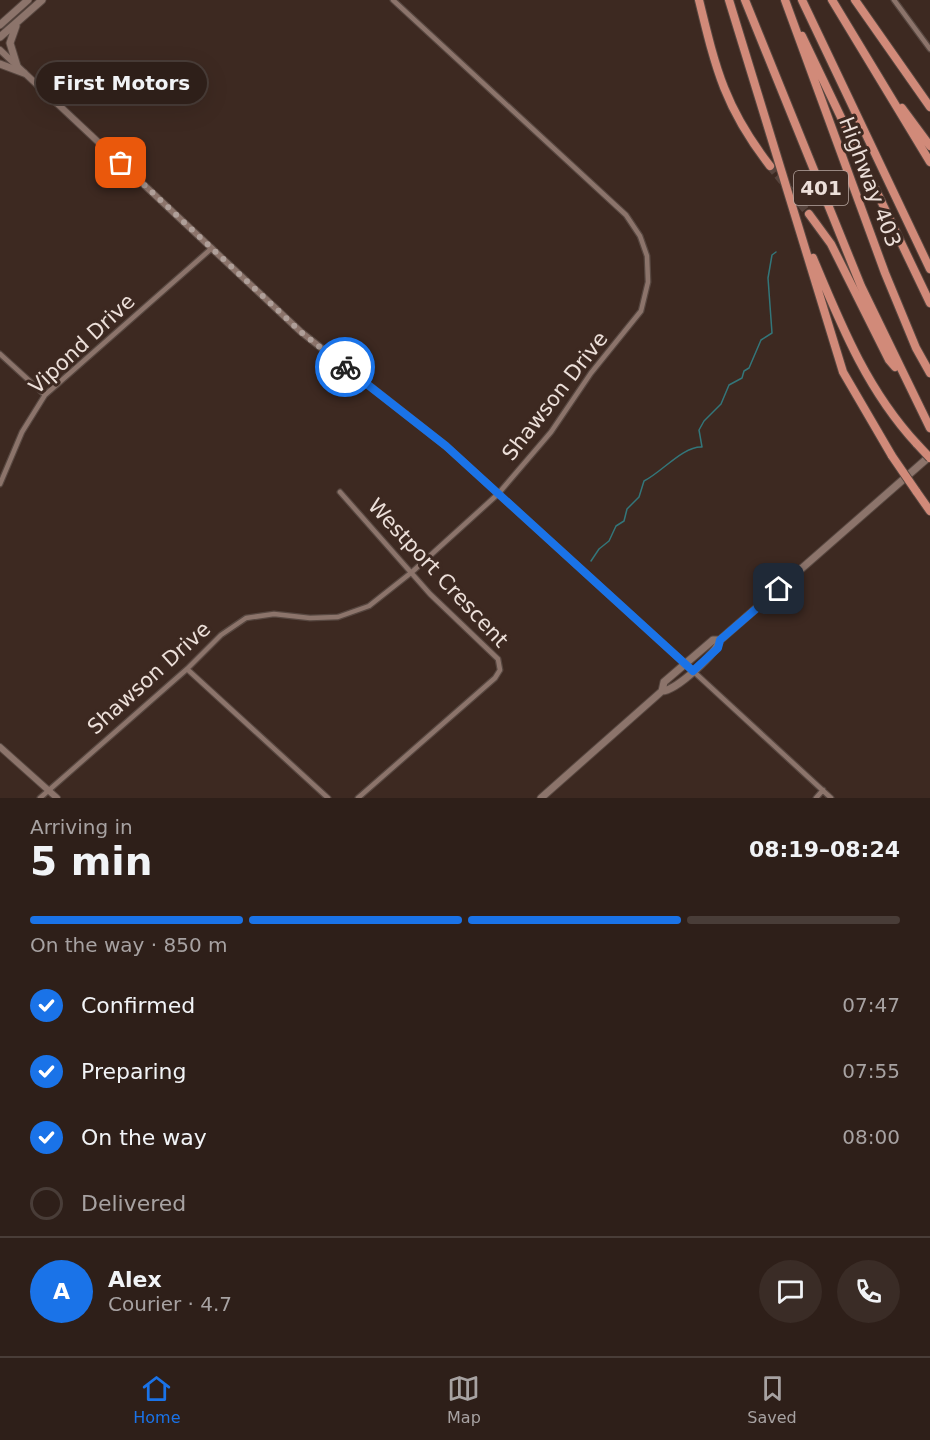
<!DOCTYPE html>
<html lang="en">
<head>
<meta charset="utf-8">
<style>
	:root { --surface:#2e1f19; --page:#3a2c26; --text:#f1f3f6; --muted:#a7a2a2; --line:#493d38; --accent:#1a73e8 }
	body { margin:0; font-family:"DejaVu Sans",sans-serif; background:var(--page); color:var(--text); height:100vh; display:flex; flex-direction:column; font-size:22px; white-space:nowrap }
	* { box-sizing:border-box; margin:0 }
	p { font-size:20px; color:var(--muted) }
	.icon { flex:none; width:33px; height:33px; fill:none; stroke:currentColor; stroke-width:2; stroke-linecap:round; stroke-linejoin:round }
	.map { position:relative; height:798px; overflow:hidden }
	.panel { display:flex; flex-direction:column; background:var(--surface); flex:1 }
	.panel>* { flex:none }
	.pin { position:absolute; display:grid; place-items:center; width:51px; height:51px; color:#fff; margin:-26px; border-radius:12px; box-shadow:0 3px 9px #0006 }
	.courier { position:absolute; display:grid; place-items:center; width:60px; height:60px; margin:-30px; border:4px solid #1a73e8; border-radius:50%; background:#fff; color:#222; box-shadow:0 2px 8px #0007 }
	.bubble { position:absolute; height:42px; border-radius:21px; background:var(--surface); box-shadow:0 6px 24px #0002,0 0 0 2px var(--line); font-size:20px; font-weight:700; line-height:42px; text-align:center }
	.summary em { font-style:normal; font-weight:700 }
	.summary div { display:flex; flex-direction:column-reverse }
	.summary { display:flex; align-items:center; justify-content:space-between; height:102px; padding:0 30px }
	h1 { font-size:39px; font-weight:700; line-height:45px }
	.bar { display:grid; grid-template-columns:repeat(4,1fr); gap:9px 6px; align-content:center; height:72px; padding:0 30px }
	.bar i { height:8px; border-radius:4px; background:var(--line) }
	.bar .current { background:var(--accent) }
	.bar p { grid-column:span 4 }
	.line { display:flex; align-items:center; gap:15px; padding:0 30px; border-top:2px solid var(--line) }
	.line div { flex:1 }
	.round { display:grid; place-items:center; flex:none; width:63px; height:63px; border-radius:32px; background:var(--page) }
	ol { padding:0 30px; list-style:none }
	li { display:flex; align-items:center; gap:18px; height:66px }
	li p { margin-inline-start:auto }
	li .icon { padding:6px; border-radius:50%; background:var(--accent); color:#fff; stroke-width:4 }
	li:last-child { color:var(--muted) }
	li i { width:33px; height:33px; border:3px solid var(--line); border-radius:50% }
	.tab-bar { display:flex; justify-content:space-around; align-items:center; height:84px; border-top:2px solid var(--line); background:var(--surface); font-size:16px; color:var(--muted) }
	.tab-bar a { display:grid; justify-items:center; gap:3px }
	.tab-bar .current { color:var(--accent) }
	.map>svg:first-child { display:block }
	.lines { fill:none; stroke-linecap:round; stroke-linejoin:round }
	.stream { stroke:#33767a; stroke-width:1.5 }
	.motorway-tunnel { stroke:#57443d; stroke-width:8; stroke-dasharray:8 4; stroke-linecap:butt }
	.minor-casing { stroke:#574740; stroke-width:7 }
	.tertiary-casing { stroke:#574740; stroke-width:8 }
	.secondary-casing { stroke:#574740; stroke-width:9 }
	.motorway-casing { stroke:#574740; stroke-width:10 }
	.minor { stroke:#8c746b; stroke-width:4.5 }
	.tertiary { stroke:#8c746b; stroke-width:6 }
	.secondary { stroke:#8c746b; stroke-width:7 }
	.motorway { stroke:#d18a79; stroke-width:8 }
	.motorway-bridge-casing { stroke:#574740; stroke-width:10; stroke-linecap:butt }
	.motorway-bridge { stroke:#d18a79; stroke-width:8 }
	.done { stroke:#af9f99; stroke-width:6; stroke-dasharray:0 10.8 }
	.route { stroke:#1a73e8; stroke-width:8 }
	.labels { text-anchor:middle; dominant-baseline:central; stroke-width:6; stroke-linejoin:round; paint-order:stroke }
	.shield { fill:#3d2921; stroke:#b8a8a2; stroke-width:1.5 }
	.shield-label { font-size:20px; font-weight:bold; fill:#ecdfd9 }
	.street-label { font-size:21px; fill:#ecdfd9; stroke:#3d2921 }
</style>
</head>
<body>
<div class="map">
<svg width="930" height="798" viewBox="0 0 930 798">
	<rect width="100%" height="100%" fill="#3d2921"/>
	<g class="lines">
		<path class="stream" d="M591 561 599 549 609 541 616 526 624 521 627 509 639 497 644 481C662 472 683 446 702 447L699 430 704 421 721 404 729 385 742 378 744 371 749 368 761 340 772 333 768 278 772 255 776 252"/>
		<path class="motorway-tunnel" d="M770 166 809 214"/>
		<defs>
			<path id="minor" d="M894 0 930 49
				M0 354 45 395
				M0 484 22 432 45 395 212 248
				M340 492 430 594 498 659 500 670 495 678 358 798
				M187 669 328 798
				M693 671 831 798
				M40 798 187 669 221 635 246 618 274 614 310 618 338 617 369 606 412 572 498 494 551 432 591 373 641 311 648 282 647 256 640 236 626 215 393 0
				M816 798 823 790"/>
			<path id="tertiary" d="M0 50 301 332 446 446 693 671
				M0 747 57 798"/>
			<path id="secondary" d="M0 25 28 0
				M16 26 10 43 17 66
				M0 37 42 0
				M0 64 24 73
				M662 691 664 682 713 640H720
				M541 798 662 691C676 691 717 653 720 640L930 456"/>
			<path id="motorway" d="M699 0C716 70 725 108 770 166
				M729 0 843 372 892 456
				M745 0 861 286 930 428
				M785 0 885 273 916 348 930 373
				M802 0 930 269
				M832 0 930 162
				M855 0 930 107
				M802 36 930 303
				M902 108 930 146
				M809 214 831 244 889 360 895 367
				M813 258C841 325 867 390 917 444
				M916 491 930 511"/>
		</defs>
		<use href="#minor" class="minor-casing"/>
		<use href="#tertiary" class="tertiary-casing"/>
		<use href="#secondary" class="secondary-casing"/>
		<use href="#motorway" class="motorway-casing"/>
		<use href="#minor" class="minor"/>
		<use href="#tertiary" class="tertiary"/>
		<use href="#secondary" class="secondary"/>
		<use href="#motorway" class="motorway"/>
		<defs>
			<path id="motorway-bridge" d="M917 444 930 458
				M892 456 916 491"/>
		</defs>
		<use href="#motorway-bridge" class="motorway-bridge-casing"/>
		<use href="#motorway-bridge" class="motorway-bridge"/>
	</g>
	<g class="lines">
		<path class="done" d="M121 163 301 332 345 367"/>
		<path class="route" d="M345 367 446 446 693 671 718 648 720 640 779 589"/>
	</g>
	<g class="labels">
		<rect class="shield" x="794" y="171" width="54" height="34" rx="4.5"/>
		<g class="shield-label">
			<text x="821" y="188">401</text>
		</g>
		<g class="street-label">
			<text transform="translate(870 182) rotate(69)">Highway 403</text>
			<text transform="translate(82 344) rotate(-43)">Vipond Drive</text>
			<text transform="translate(555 396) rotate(-52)">Shawson Drive</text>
			<text transform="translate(438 573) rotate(47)">Westport Crescent</text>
			<text transform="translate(149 678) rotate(-42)">Shawson Drive</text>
		</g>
	</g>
</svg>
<div class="pin" style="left:121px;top:163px;background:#ea580c"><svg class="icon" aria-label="bag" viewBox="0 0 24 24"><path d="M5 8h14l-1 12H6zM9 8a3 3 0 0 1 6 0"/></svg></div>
<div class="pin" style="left:779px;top:589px;background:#1f2937"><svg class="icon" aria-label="home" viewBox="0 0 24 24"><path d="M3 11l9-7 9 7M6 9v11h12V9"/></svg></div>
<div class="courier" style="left:345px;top:367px"><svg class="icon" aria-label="bike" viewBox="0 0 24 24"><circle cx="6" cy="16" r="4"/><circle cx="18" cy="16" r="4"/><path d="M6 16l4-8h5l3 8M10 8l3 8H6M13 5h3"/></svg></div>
<div class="bubble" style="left:36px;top:62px;width:171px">First Motors</div>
</div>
<section class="panel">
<div class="summary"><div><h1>5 min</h1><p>Arriving in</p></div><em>08:19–08:24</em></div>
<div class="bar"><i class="current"></i><i class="current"></i><i class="current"></i><i></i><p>On the way · 850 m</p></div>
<ol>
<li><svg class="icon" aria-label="check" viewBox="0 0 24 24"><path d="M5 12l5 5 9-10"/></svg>Confirmed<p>07:47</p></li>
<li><svg class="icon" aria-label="check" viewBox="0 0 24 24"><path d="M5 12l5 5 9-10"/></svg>Preparing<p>07:55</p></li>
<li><svg class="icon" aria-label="check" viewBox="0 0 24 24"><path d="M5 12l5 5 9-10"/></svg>On the way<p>08:00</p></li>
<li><i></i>Delivered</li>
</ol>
<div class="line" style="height:108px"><b class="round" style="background:var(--accent);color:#fff">A</b><div><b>Alex</b><p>Courier · 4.7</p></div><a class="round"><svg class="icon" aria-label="chat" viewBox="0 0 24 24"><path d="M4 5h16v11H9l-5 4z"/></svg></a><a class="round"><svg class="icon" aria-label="phone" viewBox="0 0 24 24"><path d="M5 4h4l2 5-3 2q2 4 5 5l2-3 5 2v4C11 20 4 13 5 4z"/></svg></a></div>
</section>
<nav class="tab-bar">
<a class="current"><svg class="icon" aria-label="home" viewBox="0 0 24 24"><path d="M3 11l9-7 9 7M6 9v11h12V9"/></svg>Home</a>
<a><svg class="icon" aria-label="map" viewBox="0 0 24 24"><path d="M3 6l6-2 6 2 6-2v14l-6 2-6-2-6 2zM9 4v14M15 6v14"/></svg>Map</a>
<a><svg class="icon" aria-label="saved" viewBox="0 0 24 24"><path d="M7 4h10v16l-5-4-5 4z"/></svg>Saved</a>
</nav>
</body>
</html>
